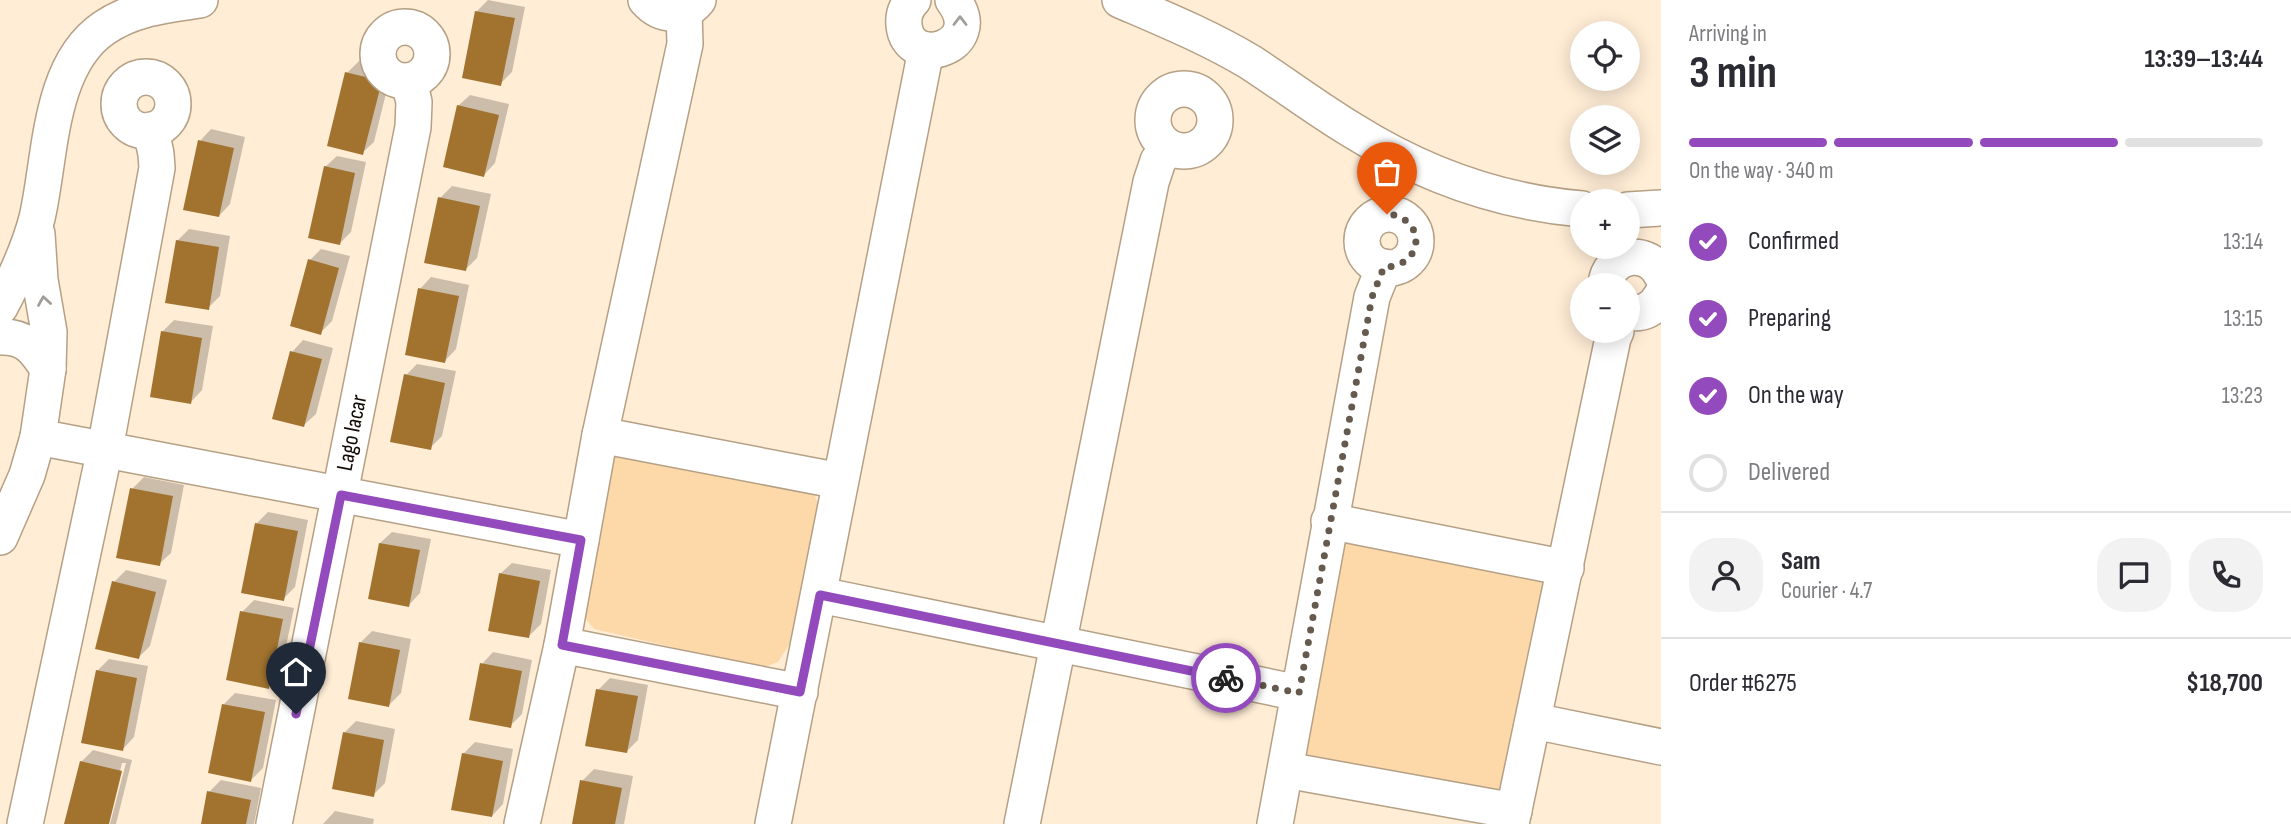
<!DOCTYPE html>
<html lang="en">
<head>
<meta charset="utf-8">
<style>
	:root { --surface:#fff; --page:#f2f2f3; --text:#2b2b33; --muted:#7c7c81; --line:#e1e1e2; --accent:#934abd }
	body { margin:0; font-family:"Sofia Sans Condensed",sans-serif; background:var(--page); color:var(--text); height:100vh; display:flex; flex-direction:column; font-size:26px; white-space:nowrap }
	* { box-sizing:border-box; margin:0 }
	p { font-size:23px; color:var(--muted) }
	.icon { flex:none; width:38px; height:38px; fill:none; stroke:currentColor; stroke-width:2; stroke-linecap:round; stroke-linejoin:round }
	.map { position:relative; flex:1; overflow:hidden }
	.sheet { display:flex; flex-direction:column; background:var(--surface); width:630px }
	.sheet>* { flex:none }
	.tools { position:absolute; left:1570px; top:21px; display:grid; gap:14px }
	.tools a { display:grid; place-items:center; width:70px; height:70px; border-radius:50%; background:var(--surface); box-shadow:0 4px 18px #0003; font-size:35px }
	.pin { position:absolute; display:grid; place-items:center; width:60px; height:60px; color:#fff; margin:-72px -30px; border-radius:50% 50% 50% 0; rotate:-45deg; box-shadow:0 0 7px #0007 }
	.pin .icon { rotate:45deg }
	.courier { position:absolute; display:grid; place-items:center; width:70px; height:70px; margin:-35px; border:5px solid #934abd; border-radius:50%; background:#fff; color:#222; box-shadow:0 2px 9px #0007 }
	.headline em { font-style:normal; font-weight:700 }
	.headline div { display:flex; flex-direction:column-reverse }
	.headline { display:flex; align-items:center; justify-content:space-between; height:119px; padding:0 28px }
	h1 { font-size:46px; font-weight:700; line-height:52px }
	.bar { display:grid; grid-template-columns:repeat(4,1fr); gap:10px 7px; align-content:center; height:84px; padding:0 28px }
	.bar i { height:9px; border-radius:5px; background:var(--line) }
	.bar .on { background:var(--accent) }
	.bar p { grid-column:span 4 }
	.line { display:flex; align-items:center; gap:18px; padding:0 28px; border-top:2px solid var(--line) }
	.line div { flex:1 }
	.round { display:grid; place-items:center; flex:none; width:74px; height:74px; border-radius:28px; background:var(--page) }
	ol { padding:0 28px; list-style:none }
	li { display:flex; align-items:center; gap:21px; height:77px }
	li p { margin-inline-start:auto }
	li .icon { padding:7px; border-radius:50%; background:var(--accent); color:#fff; stroke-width:4 }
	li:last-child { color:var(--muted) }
	li i { width:38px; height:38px; border:4px solid var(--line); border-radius:50% }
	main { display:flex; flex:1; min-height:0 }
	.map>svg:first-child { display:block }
	.green { fill:#fdd9aa }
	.shadow { fill:#0003 }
	.building { fill:#a1732f }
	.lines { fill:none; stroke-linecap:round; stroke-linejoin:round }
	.minor-casing { stroke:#b5a085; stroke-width:38 }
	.minor { stroke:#fff; stroke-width:35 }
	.oneway { stroke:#a09d9a }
	.done { stroke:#655a4d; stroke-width:7; stroke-dasharray:0 12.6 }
	.route { stroke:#934abd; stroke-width:9 }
	.labels { text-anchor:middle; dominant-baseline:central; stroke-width:5; stroke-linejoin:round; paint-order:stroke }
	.street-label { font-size:23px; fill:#120b03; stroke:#fdfdfd }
</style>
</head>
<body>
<main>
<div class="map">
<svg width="1661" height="824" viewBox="0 0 1661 824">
	<rect width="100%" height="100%" fill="#ffedd6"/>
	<path class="green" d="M622 450 814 493 820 510 789 645 778 662 762 668 594 629 584 617 612 458Z
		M1329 521 1566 568 1514 811 1286 770Z"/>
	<path class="shadow" d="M488 0 525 7 512 72 500 84 477 11Z
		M359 61 392 69 374 142 362 153 347 73Z
		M470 95 509 104 495 163 484 175 458 106Z
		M211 129 245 137 230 204 219 216 200 141Z
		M337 156 366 162 351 232 340 243 325 167Z
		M452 186 491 194 477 258 465 270 440 198Z
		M189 229 230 236 220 296 208 308 177 241Z
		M321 249 350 256 332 321 320 333 310 260Z
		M431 277 469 285 456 349 445 361 420 289Z
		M174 320 213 326 202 390 191 402 162 332Z
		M303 340 333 348 316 414 304 425 292 352Z
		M417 364 456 371 442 436 430 448 406 375Z
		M144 477 184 485 171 553 159 564 132 489Z
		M268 512 308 520 295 587 283 599 256 524Z
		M392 532 431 539 420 593 409 605 380 543Z
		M512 563 551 570 541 624 529 636 500 574Z
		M126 570 167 580 150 646 138 658 114 582Z
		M254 600 294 608 280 675 269 687 242 612Z
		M372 631 411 639 401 693 389 705 360 643Z
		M493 652 532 660 522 714 510 726 482 664Z
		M109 659 148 666 134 737 123 749 97 671Z
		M610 678 648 685 638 740 627 751 598 690Z
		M235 693 276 700 263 768 251 780 224 704Z
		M356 721 395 729 385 783 373 795 344 733Z
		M475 742 513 749 503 804 492 816 463 754Z
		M93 750 132 760 116 824H110L126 763H122L107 824H66L81 762Z
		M594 769 633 776 624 824H574L582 781Z
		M221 780 261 788 254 824H203L209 792Z
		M335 811 374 819 373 824H323Z"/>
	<path class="building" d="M475 11 515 18 501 86 462 78Z
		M345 72 382 81 363 155 327 146Z
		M457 105 499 115 484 177 443 167Z
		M198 140 234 148 219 217 183 210Z
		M324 166 355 173 340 245 308 238Z
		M438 197 480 206 466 271 424 263Z
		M176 240 219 247 209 310 165 303Z
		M308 259 339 268 321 335 290 326Z
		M418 288 459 296 445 363 405 355Z
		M161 331 202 338 191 404 150 397Z
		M290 351 322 359 304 427 272 419Z
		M404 374 445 383 431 450 390 442Z
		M130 488 173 496 160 566 116 558Z
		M255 523 298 531 284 601 241 593Z
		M379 543 420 550 409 607 368 599Z
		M499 573 540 581 529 638 488 631Z
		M112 581 156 592 139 659 95 649Z
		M240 611 283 619 269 689 226 680Z
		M359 642 400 650 389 707 348 699Z
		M480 663 522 671 511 728 469 720Z
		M96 670 137 678 123 751 81 743Z
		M596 689 638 696 627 753 585 746Z
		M222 704 265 712 251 782 208 773Z
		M343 732 384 740 374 797 332 789Z
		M462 753 503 761 492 817 451 810Z
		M80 761 122 771 109 824H64Z
		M580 780 622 788 615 824H572Z
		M207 791 251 800 246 824H201Z"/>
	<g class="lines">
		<defs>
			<g id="minor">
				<path d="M646 0C661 17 683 18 698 0"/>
				<path d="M913 0C906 7 903 15 904 25 908 72 989 47 953 0"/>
				<path d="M1120 0C1164 19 1208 37 1250 62 1284 84 1317 109 1352 130 1422 174 1500 202 1582 209"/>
				<circle cx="405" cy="54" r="27"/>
				<circle cx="146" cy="104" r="27"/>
				<circle cx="1184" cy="120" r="31"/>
				<path d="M1628 210 1661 208"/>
				<circle cx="1389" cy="241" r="27"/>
				<path d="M1606 285C1608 254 1647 247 1661 274"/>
				<path d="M0 307C15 279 29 249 37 218 51 158 48 66 104 28 133 8 166 5 200 0"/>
				<path d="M1628 312C1643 315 1654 309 1661 296"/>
				<path d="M0 337C26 336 35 349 48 369"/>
				<path d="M600 435 840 481"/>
				<path d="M38 437 581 540"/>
				<path d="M1329 521 1566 568"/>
				<path d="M0 537 27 475 38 437 48 369 49 332 40 280 37 234"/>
				<path d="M820 595 1299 693"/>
				<path d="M562 645 800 692"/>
				<path d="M1534 721 1661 747"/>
				<path d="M1286 770 1514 811"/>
				<path d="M25 824 105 449 157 168 156 154 151 130"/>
				<path id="s1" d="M274 824 413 127 414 102 409 81"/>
				<path d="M522 824 562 645 600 435 685 44 684 12"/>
				<path d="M773 824 926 50"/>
				<path d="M1022 824 1151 182 1158 161 1168 147"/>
				<path d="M1275 824 1372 297 1384 267"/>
				<path d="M1511 824 1613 338 1616 331"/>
			</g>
		</defs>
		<use href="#minor" class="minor-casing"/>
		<use href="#minor" class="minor"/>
	</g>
	<defs><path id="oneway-chevron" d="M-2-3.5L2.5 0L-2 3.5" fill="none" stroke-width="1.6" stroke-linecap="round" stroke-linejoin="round" transform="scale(1.75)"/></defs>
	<g class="oneway">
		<use href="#oneway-chevron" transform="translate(960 21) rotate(-90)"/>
		<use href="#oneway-chevron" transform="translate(44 301) rotate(-99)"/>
	</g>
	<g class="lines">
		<path class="done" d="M1226 678 1299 693 1372 297 1384 267C1425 267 1427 217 1387 214"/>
		<path class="route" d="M296 714 341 495 581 540 562 645 800 692 820 595 1226 678"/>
	</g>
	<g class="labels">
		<g class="street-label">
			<text stroke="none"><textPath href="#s1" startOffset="399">Lago lacar</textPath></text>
		</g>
	</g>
</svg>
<div class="tools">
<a><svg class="icon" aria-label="locate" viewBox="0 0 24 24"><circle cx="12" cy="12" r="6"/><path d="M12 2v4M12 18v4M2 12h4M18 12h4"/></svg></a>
<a><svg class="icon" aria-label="layers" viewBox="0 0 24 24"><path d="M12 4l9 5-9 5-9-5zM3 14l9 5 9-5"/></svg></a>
<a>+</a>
<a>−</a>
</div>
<div class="pin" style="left:1387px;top:214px;background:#ea580c"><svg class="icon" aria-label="bag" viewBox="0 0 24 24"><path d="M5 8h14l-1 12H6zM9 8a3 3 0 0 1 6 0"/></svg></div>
<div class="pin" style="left:296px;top:714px;background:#1f2937"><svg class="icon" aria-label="home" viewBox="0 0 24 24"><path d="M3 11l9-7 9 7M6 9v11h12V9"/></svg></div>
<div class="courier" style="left:1226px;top:678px"><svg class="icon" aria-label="bike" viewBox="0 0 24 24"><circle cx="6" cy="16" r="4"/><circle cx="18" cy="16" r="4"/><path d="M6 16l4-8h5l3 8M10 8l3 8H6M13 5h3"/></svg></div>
</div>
<section class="sheet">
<div class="headline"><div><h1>3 min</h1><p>Arriving in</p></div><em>13:39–13:44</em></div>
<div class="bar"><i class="on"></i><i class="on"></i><i class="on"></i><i></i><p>On the way · 340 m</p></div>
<ol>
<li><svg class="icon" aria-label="check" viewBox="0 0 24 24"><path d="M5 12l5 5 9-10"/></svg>Confirmed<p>13:14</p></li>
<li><svg class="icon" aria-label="check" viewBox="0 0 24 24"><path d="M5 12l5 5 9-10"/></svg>Preparing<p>13:15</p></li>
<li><svg class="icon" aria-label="check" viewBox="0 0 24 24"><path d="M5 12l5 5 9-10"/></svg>On the way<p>13:23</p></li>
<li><i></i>Delivered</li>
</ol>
<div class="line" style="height:126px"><a class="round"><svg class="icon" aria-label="person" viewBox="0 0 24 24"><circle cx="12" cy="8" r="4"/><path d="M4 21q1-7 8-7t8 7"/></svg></a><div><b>Sam</b><p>Courier · 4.7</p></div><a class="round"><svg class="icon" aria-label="chat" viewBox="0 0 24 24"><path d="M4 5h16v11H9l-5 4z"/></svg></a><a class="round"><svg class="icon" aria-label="phone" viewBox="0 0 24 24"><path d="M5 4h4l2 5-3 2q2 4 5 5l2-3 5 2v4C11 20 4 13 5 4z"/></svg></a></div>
<div class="line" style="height:91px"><div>Order #6275</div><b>$18,700</b></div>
</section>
</main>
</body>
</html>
